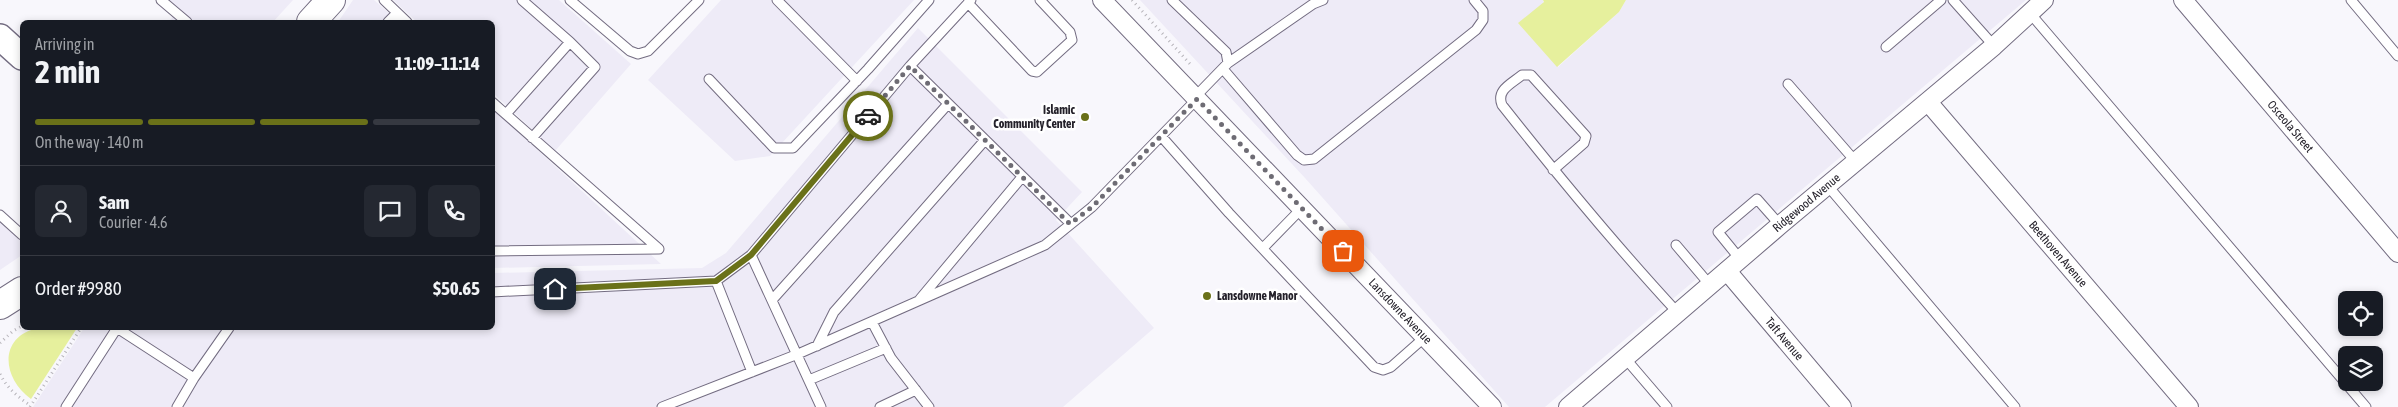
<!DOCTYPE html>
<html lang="en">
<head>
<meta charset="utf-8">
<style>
	:root { --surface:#171b24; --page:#242831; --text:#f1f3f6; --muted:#9ea1a6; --line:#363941; --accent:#6a7119 }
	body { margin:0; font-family:"Asap Condensed",sans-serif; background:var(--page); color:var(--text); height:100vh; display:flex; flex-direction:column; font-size:19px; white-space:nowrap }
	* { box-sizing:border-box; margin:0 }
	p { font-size:16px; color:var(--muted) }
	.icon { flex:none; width:28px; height:28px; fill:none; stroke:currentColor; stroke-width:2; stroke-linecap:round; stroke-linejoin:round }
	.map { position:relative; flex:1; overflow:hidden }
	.sheet { position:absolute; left:20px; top:20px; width:475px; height:310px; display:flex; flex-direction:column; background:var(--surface); border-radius:8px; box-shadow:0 2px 8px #0003 }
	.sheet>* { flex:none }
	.controls { position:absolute; left:2338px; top:291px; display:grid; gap:10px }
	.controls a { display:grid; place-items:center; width:45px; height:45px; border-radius:8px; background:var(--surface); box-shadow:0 2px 8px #0003; font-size:25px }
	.pin { position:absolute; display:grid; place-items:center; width:42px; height:42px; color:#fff; margin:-21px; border-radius:10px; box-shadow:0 2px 8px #0006 }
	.courier { position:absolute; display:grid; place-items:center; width:50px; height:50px; margin:-25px; border:4px solid #6a7119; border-radius:50%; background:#fff; color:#222; box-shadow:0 1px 6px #0007 }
	.summary em { font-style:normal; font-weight:700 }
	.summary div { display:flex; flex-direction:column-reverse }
	.summary { display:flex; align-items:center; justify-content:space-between; height:85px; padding:0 15px }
	h1 { font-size:32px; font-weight:700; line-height:38px }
	.bar { display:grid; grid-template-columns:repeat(4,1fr); gap:8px 5px; align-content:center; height:60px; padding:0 15px }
	.bar i { height:6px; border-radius:4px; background:var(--line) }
	.bar .active { background:var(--accent) }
	.bar p { grid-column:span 4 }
	.line { display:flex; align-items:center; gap:12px; padding:0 15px; border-top:1px solid var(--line) }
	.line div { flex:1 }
	.round { display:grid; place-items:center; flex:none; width:52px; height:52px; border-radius:8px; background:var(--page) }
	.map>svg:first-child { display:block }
	.built { fill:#eeebf7 }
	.green { fill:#e6f09d }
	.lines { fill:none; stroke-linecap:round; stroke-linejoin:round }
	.lane-casing { stroke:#736c81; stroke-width:11 }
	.street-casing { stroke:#736c81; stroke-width:20 }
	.secondary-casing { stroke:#736c81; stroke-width:28 }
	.primary-casing { stroke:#736c81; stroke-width:30 }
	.path { stroke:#b6b4ba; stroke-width:3; stroke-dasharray:1 4; stroke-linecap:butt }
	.lane { stroke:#fff; stroke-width:9 }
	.street { stroke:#fff; stroke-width:18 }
	.secondary { stroke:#fff; stroke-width:25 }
	.primary { stroke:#fff; stroke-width:28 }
	.done { stroke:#6e6c74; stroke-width:5; stroke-dasharray:0 9 }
	.route { stroke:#6a7119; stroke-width:6 }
	.poi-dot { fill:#6a7119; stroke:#fff; stroke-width:2 }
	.labels { text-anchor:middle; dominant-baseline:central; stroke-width:5; stroke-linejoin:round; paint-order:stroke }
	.poi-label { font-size:12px; font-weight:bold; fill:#24212a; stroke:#fff; text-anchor:end }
	.street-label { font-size:12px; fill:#24212a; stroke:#fff }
</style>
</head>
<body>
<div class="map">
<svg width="2398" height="407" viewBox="0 0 2398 407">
	<rect width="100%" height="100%" fill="#f8f7fc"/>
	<path class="built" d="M169 0H293L273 22H168L172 18Z
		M353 0H374L399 22H338Z
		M393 0H559L631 64 555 151 493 93 492 22H417Z
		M721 0H914L770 156 735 161 648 80Z
		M1140 0H1543L1558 67 1619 12 1626 0H2026L1545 407H1509L1305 178Z
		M918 28 1082 192 1056 220 1154 328 1063 407H33L84 328H492L493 273 702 268 726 253Z
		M493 109 661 264 493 268Z
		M0 222 22 242V255L0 270Z"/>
	<path class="green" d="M1543 0H1626L1619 12 1557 67 1518 23 1544 2Z
		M38 328H77L31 399C0 376 0 336 38 328Z"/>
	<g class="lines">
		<defs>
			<path id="lane" d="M161 0 187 22
				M384 0 407 22
				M570 0 630 51 638 54 648 51 699 0
				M777 0 857 81
				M1172 0 1226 52 1228 63 1195 97
				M1953 0 1994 46
				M2351 0 2398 56
				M968 3 1032 71 1037 72 1072 40 1070 32 1040 0
				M2029 12 2366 407
				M388 22 397 13
				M1886 47 1941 0
				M1228 63 1313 4 1323 0
				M910 66 1071 224
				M1223 69 1297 155 1304 160 1314 159 1476 30 1483 20V11L1474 0
				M709 79 774 148H793L868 69 929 0
				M1788 84 1856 162
				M492 102 659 249 492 251
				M506 114 570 42 522 0
				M1161 136 1229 213 1374 367 1383 370 1391 367 1425 337
				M532 138 595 67 570 42
				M1553 170 1584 143 1586 136 1531 75H1522C1511 84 1496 90 1502 105 1559 177 1616 246 1678 313
				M1827 185 2015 407
				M0 215 22 235
				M1676 245 1710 285
				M1263 248 1302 208
				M751 255 821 407
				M1740 259 1718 232 1757 199 1780 225
				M716 281 752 372
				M492 292 716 281 751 255 910 66 971 0
				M920 299 1022 177
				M772 300 948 104
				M872 322 891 358 929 407
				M817 346 834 312 985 140
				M1625 358 1667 407
				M809 380 886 348
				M66 407 117 328 194 378 229 328
				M177 407 194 378
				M662 407 798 354 1045 245 1092 207 1197 99
				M880 407 916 390"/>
			<g id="street">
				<path id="s1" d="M1102 0 1492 407"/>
				<path id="s2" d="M2183 0 2398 253"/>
				<path id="s3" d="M1928 102 2189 407"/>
				<path id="s4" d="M1727 271 1842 407"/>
				<path id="s5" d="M1568 407 1780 225 1994 46 2044 0"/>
			</g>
			<path id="secondary" d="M0 37 22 57"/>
			<path id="primary" d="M311 22 331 0
				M0 305 22 291"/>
		</defs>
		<use href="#lane" class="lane-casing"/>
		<use href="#street" class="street-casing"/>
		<use href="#secondary" class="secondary-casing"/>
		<use href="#primary" class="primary-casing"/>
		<path class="path" d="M1132 0 1191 65
			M0 343 13 331 22 326
			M0 374C7 388 18 397 31 406
			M30 407 81 328"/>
		<use href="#lane" class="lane"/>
		<use href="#street" class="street"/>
		<use href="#secondary" class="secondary"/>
		<use href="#primary" class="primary"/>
	</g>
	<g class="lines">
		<path class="done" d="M868 116 910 66 1070 224 1092 207 1197 99 1343 251"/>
		<path class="route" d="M555 289 716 281 751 255 868 116"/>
	</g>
	<g class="poi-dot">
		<circle cx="1085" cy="117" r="5"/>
		<circle cx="1207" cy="296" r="5"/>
	</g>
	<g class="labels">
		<g class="poi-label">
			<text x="1075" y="110">Islamic<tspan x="1075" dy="14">Community Center</tspan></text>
			<text x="1217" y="296" text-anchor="start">Lansdowne Manor</text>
		</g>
		<g class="street-label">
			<text stroke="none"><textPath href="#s2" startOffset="166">Osceola Street</textPath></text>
			<text stroke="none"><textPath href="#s5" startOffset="314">Ridgewood Avenue</textPath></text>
			<text stroke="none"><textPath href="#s3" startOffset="200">Beethoven Avenue</textPath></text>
			<text stroke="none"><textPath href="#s1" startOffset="431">Lansdowne Avenue</textPath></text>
			<text stroke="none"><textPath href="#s4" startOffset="89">Taft Avenue</textPath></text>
		</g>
	</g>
</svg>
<div class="controls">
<a><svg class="icon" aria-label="locate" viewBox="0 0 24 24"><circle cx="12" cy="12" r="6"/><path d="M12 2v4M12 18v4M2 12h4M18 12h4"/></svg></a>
<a><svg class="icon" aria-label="layers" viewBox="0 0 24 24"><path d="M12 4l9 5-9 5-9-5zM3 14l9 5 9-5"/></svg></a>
</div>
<div class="pin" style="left:1343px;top:251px;background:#ea580c"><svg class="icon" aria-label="bag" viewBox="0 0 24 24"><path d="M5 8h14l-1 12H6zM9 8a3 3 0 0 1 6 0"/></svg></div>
<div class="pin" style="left:555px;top:289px;background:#1f2937"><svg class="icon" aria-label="home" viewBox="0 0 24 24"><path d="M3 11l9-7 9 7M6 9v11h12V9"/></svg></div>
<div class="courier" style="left:868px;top:116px"><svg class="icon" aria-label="car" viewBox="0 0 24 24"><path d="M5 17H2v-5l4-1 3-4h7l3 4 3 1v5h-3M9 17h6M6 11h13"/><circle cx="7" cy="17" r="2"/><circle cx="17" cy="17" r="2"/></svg></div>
<section class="sheet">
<div class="summary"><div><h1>2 min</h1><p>Arriving in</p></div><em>11:09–11:14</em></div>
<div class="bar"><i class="active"></i><i class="active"></i><i class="active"></i><i></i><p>On the way · 140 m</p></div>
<div class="line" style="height:90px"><a class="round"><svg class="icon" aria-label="person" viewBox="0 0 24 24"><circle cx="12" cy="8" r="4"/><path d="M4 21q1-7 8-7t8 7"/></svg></a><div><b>Sam</b><p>Courier · 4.6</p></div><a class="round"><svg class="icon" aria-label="chat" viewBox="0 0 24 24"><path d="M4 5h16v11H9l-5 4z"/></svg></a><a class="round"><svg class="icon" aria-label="phone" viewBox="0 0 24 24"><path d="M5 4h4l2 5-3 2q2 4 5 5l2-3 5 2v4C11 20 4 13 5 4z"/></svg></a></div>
<div class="line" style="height:65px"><div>Order #9980</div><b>$50.65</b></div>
</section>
</div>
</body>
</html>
